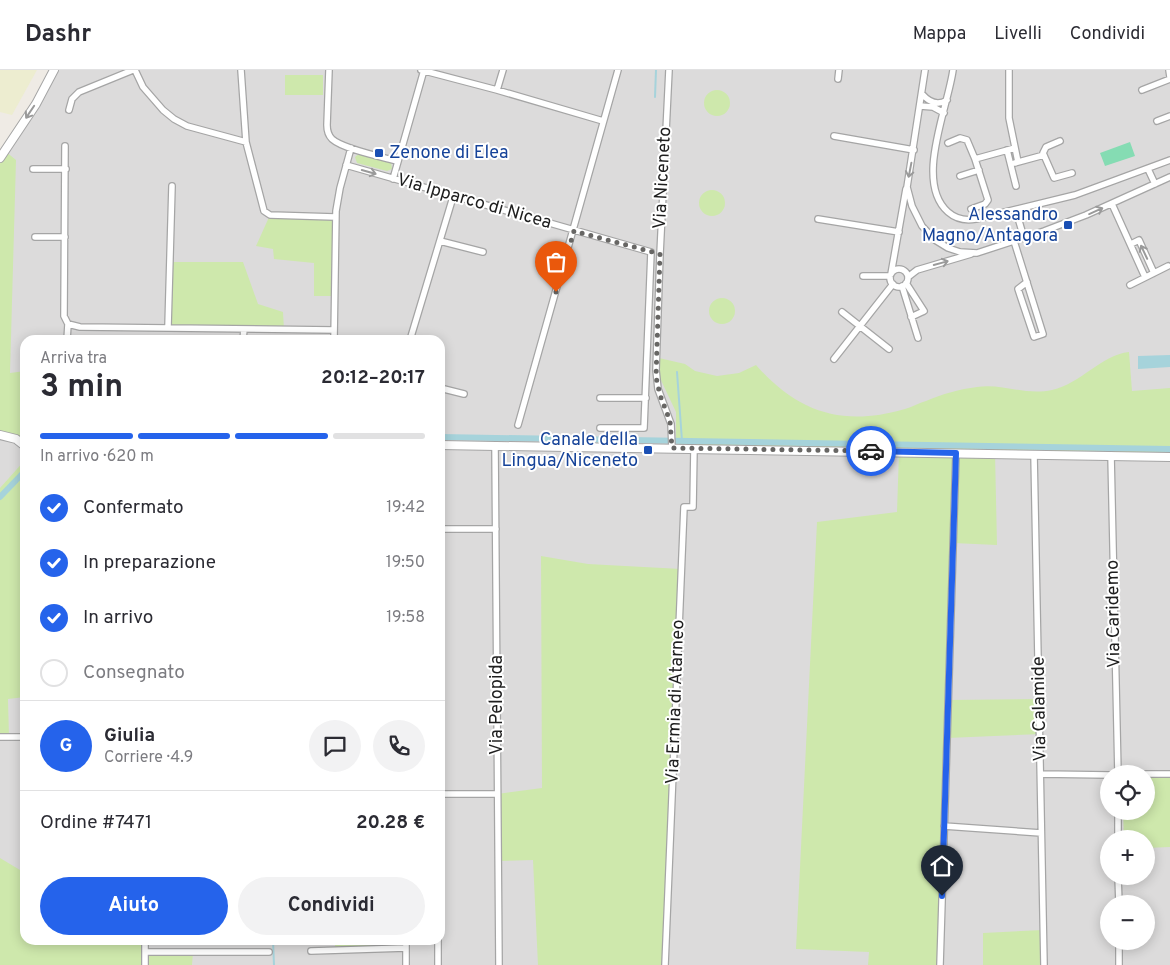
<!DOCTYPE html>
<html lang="it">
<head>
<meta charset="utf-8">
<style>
	:root { --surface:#fff; --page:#f2f2f3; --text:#2b2b33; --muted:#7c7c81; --line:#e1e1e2; --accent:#2563eb }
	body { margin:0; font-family:Overpass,sans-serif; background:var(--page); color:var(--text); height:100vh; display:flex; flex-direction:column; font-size:19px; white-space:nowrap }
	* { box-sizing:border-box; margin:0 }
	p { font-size:16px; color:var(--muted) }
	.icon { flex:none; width:28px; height:28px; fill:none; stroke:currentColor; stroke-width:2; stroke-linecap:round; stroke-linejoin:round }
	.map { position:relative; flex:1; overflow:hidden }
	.sheet { position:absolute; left:20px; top:265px; width:425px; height:610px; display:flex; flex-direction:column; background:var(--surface); border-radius:15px; box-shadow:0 2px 12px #0003 }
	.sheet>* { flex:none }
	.controls { position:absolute; left:1100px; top:695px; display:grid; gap:10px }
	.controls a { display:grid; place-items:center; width:55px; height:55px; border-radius:50%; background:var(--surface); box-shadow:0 2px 12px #0003; font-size:25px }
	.pin { position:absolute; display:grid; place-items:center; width:42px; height:42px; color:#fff; margin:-51px -21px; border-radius:50% 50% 50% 0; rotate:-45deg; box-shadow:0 0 5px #0007 }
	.pin .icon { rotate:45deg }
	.courier { position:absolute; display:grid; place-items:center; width:50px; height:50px; margin:-25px; border:4px solid #2563eb; border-radius:50%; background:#fff; color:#222; box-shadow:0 1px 6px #0007 }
	.overview em { font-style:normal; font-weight:700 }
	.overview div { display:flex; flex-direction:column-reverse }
	.overview { display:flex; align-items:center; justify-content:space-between; height:85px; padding:0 20px }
	h1 { font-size:32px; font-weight:700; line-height:38px }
	.bar { display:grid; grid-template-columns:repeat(4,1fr); gap:8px 5px; align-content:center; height:60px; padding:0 20px }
	.bar i { height:6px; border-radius:4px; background:var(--line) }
	.bar .selected { background:var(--accent) }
	.bar p { grid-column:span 4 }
	.line { display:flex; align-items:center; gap:12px; padding:0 20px; border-top:1px solid var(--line) }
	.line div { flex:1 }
	.round { display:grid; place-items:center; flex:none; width:52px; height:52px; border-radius:26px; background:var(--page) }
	ol { padding:0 20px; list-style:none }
	li { display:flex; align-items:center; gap:15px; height:55px }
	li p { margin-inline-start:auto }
	li .icon { padding:5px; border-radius:50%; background:var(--accent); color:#fff; stroke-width:4 }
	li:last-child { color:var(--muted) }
	li i { width:28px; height:28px; border:2px solid var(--line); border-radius:50% }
	.cta { display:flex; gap:10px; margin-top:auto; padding:10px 20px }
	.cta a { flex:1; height:58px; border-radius:30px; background:var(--accent); color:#fff; font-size:20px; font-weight:700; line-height:58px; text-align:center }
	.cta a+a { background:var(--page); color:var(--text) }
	header { display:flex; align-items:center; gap:30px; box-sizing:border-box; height:70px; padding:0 25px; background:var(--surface); border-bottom:1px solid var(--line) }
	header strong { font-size:24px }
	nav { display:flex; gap:28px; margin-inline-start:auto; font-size:18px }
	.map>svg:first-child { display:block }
	.residential { fill:#dcdbdb; fill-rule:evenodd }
	.farmland { fill:#ededd0 }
	.grass { fill:#cee8ac }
	.pitch { fill:#85dcb3 }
	.water { fill:#a6d3db }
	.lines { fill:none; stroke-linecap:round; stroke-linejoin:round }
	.stream { stroke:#a6d3db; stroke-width:2 }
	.canal { stroke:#a6d3db; stroke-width:6 }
	.minor-casing { stroke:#a5a5a5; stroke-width:8 }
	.tertiary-casing { stroke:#a5a5a5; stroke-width:10 }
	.minor { stroke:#fff; stroke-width:5.5 }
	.tertiary { stroke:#fff; stroke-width:8 }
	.oneway { stroke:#9a9a9a }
	.done { stroke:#676664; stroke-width:5; stroke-dasharray:0 9 }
	.route { stroke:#2563eb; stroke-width:6 }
	.transit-dot { fill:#1a4fb4; stroke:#fff; stroke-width:2 }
	.labels { text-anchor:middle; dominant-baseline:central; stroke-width:4; stroke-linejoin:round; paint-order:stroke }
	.transit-label { font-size:18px; fill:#164399; stroke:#fff; text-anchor:end }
	.street-label { font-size:18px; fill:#1e1e1e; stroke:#fff }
</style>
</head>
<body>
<header>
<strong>Dashr</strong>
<nav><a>Mappa</a><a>Livelli</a><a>Condividi</a></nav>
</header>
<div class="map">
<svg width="1170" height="895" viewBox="0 0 1170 895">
	<rect width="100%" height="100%" fill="#efebe5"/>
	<path class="residential" d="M54 0H1170V895H0V88ZM25 270H440V870H25ZM1109 704H1146V741H1109ZM1109 769H1146V806H1109ZM1109 834H1146V871H1109Z"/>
	<path class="farmland" d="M0 0H37L12 45 0 42Z"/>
	<path class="grass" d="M285 5H323V25H285Z
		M704 33a13 13 0 1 1 26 0a13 13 0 1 1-26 0Z
		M5 81 16 90 10 303 25 301V376L0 365V88Z
		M360 83 391 92 392 99 387 101 357 93 355 87Z
		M699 133a13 13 0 1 1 26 0a13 13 0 1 1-26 0Z
		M270 145 335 147V226H314V193L274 189 273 179 256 176Z
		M170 192H243L258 234 283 242 284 260 168 257Z
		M709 241a13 13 0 1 1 26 0a13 13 0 1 1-26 0Z
		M1129 282 1132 321 1170 318V383L680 375 676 372V342L659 306V288L685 294 695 301 717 306 739 303 756 295C798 343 843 357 905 339 912 337 919 333 926 331 942 324 960 319 977 317 1002 313 1025 326 1052 320 1082 313 1101 285 1129 282Z
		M899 382 995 383 997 475 953 473 948 630 1040 629 1041 664 947 668 940 895H868L869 882 796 879 817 452 897 442Z
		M25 390V627L8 629 9 667H0V418Z
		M541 486 588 494 681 499 665 895H538L533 790 498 791 497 724 542 718Z
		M1146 708H1170V777L1146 778V769H1124L1123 741H1146Z
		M0 788 25 803V870H145V882H193L192 895H0Z
		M1043 860 1044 895H983V863Z
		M334 870H406V878L336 880Z"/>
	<path class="pitch" d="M1130 72 1135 86 1105 96 1100 83Z"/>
	<path class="water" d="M1170 285V297L1138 299V286Z"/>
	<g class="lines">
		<path class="stream" d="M655 27 656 0
			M677 302 682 371
			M273 870 274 895"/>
		<path class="canal" d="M440 367 1170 379
			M0 427 25 401"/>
		<defs>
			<path id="minor" d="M135 0 143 17 163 40 174 49 187 56 246 72
				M241 0 246 72 264 141 270 145 335 147
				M329 0 327 55C327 60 328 65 332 69 343 79 382 87 397 91
				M421 0 497 20 603 51
				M669 0 660 184 656 300 658 319 671 354 672 378
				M925 0 907 117 912 136 922 156 935 170 948 178 960 182 977 183 1044 161 1086 145 1170 107
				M953 0C948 38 914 112 948 142 956 149 965 151 976 149L1075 125 1170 90
				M1009 0V48L1018 92
				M1169 0 1170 7
				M838 9 839 0
				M497 20 503 0
				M1142 20 1170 9
				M922 24C929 32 938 36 947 30
				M920 36 933 37 944 43
				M69 40 72 29 79 22 133 0
				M1157 51 1170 46
				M834 66 914 80
				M1060 71 1046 77 1043 83 1054 108 1072 103
				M948 73 960 68 967 70 975 89 988 130 985 134 971 139
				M65 76 64 246 68 254 80 257 334 260
				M1007 80 1016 116
				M975 89 1015 78
				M1015 93 1044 85
				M346 95 651 182 644 358H600
				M33 99H66
				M1148 99 1155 114
				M960 106 979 100
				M393 109 424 0
				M1112 134 1145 207
				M1016 141 1024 168
				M818 149 899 162
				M35 167H65
				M440 171 483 182
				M1014 171 1043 264 1034 267 1018 219 1027 212
				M1131 174 1139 170 1154 203
				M890 208a9 9 0 1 1 18 0a9 9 0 1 1-18 0Z
				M891 204 906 119
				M863 206H890
				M908 207 917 200 971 184
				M906 213 924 241 911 247
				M1130 215 1168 196
				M902 216 918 268
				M842 242 889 279
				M168 257 172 116
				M67 270 68 254
				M243 270 244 259
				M334 270 336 141 340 118 351 78
				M410 270 453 127
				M834 289 893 214
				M440 318 464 324
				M600 328H646
				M518 355 618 0
				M495 375 499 895
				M1034 384 1044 895
				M1111 385 1118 704
				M440 459H496
				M0 667H25
				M1041 704 1109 705
				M1146 704H1170
				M440 724H497
				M1118 741V769
				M944 756 1041 763
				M1118 806 1119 834
				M145 870V895
				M406 870V895
				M438 870V895
				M1119 871V895
				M311 881 406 878
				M145 882H269
				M665 895 684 437H693L694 378
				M940 895 956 383"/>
			<path id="tertiary" d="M0 88 36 34 54 0
				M0 365 16 369 25 376
				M440 375 1170 387"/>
		</defs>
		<use href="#minor" class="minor-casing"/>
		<use href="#tertiary" class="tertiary-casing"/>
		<use href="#minor" class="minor"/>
		<use href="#tertiary" class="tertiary"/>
	</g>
	<defs><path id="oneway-shaft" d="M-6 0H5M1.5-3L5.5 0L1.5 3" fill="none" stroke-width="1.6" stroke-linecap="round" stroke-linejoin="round" transform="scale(1.25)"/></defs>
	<g class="oneway">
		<use href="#oneway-shaft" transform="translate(30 42) rotate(124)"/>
		<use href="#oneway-shaft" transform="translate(910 100) rotate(101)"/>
		<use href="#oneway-shaft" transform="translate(369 102) rotate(16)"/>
		<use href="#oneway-shaft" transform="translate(1096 141) rotate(-24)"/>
		<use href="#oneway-shaft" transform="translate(1144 182) rotate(-115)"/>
		<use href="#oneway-shaft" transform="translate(941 193) rotate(-15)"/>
	</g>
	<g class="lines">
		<path class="done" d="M556 222 574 161 660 184 656 307 660 325 670 351 672 378 871 381"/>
		<path class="route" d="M871 381 956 383 942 826"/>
	</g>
	<g class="transit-dot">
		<rect x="374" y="78" width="10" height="10" rx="2.5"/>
		<rect x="1063" y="150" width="10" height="10" rx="2.5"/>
		<rect x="643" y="375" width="10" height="10" rx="2.5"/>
	</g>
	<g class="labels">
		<g class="transit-label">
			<text x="389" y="83" text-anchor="start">Zenone di Elea</text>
			<text x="1058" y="145">Alessandro<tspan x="1058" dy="21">Magno/Antagora</tspan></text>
			<text x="638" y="370">Canale della<tspan x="638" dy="21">Lingua/Niceneto</tspan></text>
		</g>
		<g class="street-label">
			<text transform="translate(663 108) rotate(-87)">Via Niceneto</text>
			<text transform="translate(474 132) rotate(16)">Via Ipparco di Nicea</text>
			<text transform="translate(1114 544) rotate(-91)">Via Caridemo</text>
			<text transform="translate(676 632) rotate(-88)">Via Ermia di Atarneo</text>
			<text transform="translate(497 635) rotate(-90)">Via Pelopida</text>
			<text transform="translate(1040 639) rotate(-91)">Via Calamide</text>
		</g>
	</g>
</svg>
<div class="controls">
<a><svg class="icon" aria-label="locate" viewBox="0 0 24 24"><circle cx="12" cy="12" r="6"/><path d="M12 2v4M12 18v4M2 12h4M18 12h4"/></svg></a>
<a>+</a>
<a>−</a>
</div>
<div class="pin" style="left:556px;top:222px;background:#ea580c"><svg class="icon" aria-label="bag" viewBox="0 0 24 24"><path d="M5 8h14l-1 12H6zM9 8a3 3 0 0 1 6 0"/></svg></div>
<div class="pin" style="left:942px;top:826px;background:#1f2937"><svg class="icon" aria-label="home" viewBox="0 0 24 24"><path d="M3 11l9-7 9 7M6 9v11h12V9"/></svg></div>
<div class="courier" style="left:871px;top:381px"><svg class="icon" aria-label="car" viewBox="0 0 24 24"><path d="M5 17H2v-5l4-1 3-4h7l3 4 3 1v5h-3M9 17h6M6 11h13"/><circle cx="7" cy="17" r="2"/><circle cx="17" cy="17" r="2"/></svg></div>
<section class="sheet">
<div class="overview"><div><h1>3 min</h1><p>Arriva tra</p></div><em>20:12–20:17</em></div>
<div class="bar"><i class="selected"></i><i class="selected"></i><i class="selected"></i><i></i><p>In arrivo · 620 m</p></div>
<ol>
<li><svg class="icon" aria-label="check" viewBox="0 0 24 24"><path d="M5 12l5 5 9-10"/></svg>Confermato<p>19:42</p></li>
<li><svg class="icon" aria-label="check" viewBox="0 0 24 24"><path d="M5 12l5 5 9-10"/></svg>In preparazione<p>19:50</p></li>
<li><svg class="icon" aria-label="check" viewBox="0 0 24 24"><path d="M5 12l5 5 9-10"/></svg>In arrivo<p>19:58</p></li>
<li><i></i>Consegnato</li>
</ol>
<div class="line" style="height:90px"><b class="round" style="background:var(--accent);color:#fff">G</b><div><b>Giulia</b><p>Corriere · 4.9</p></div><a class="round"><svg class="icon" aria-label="chat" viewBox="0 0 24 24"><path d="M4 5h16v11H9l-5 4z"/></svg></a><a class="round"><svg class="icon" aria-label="phone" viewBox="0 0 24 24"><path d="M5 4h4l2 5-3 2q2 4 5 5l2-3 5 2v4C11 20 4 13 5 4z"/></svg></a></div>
<div class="line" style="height:65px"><div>Ordine #7471</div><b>20.28 €</b></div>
<div class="cta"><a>Aiuto</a><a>Condividi</a></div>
</section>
</div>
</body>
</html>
